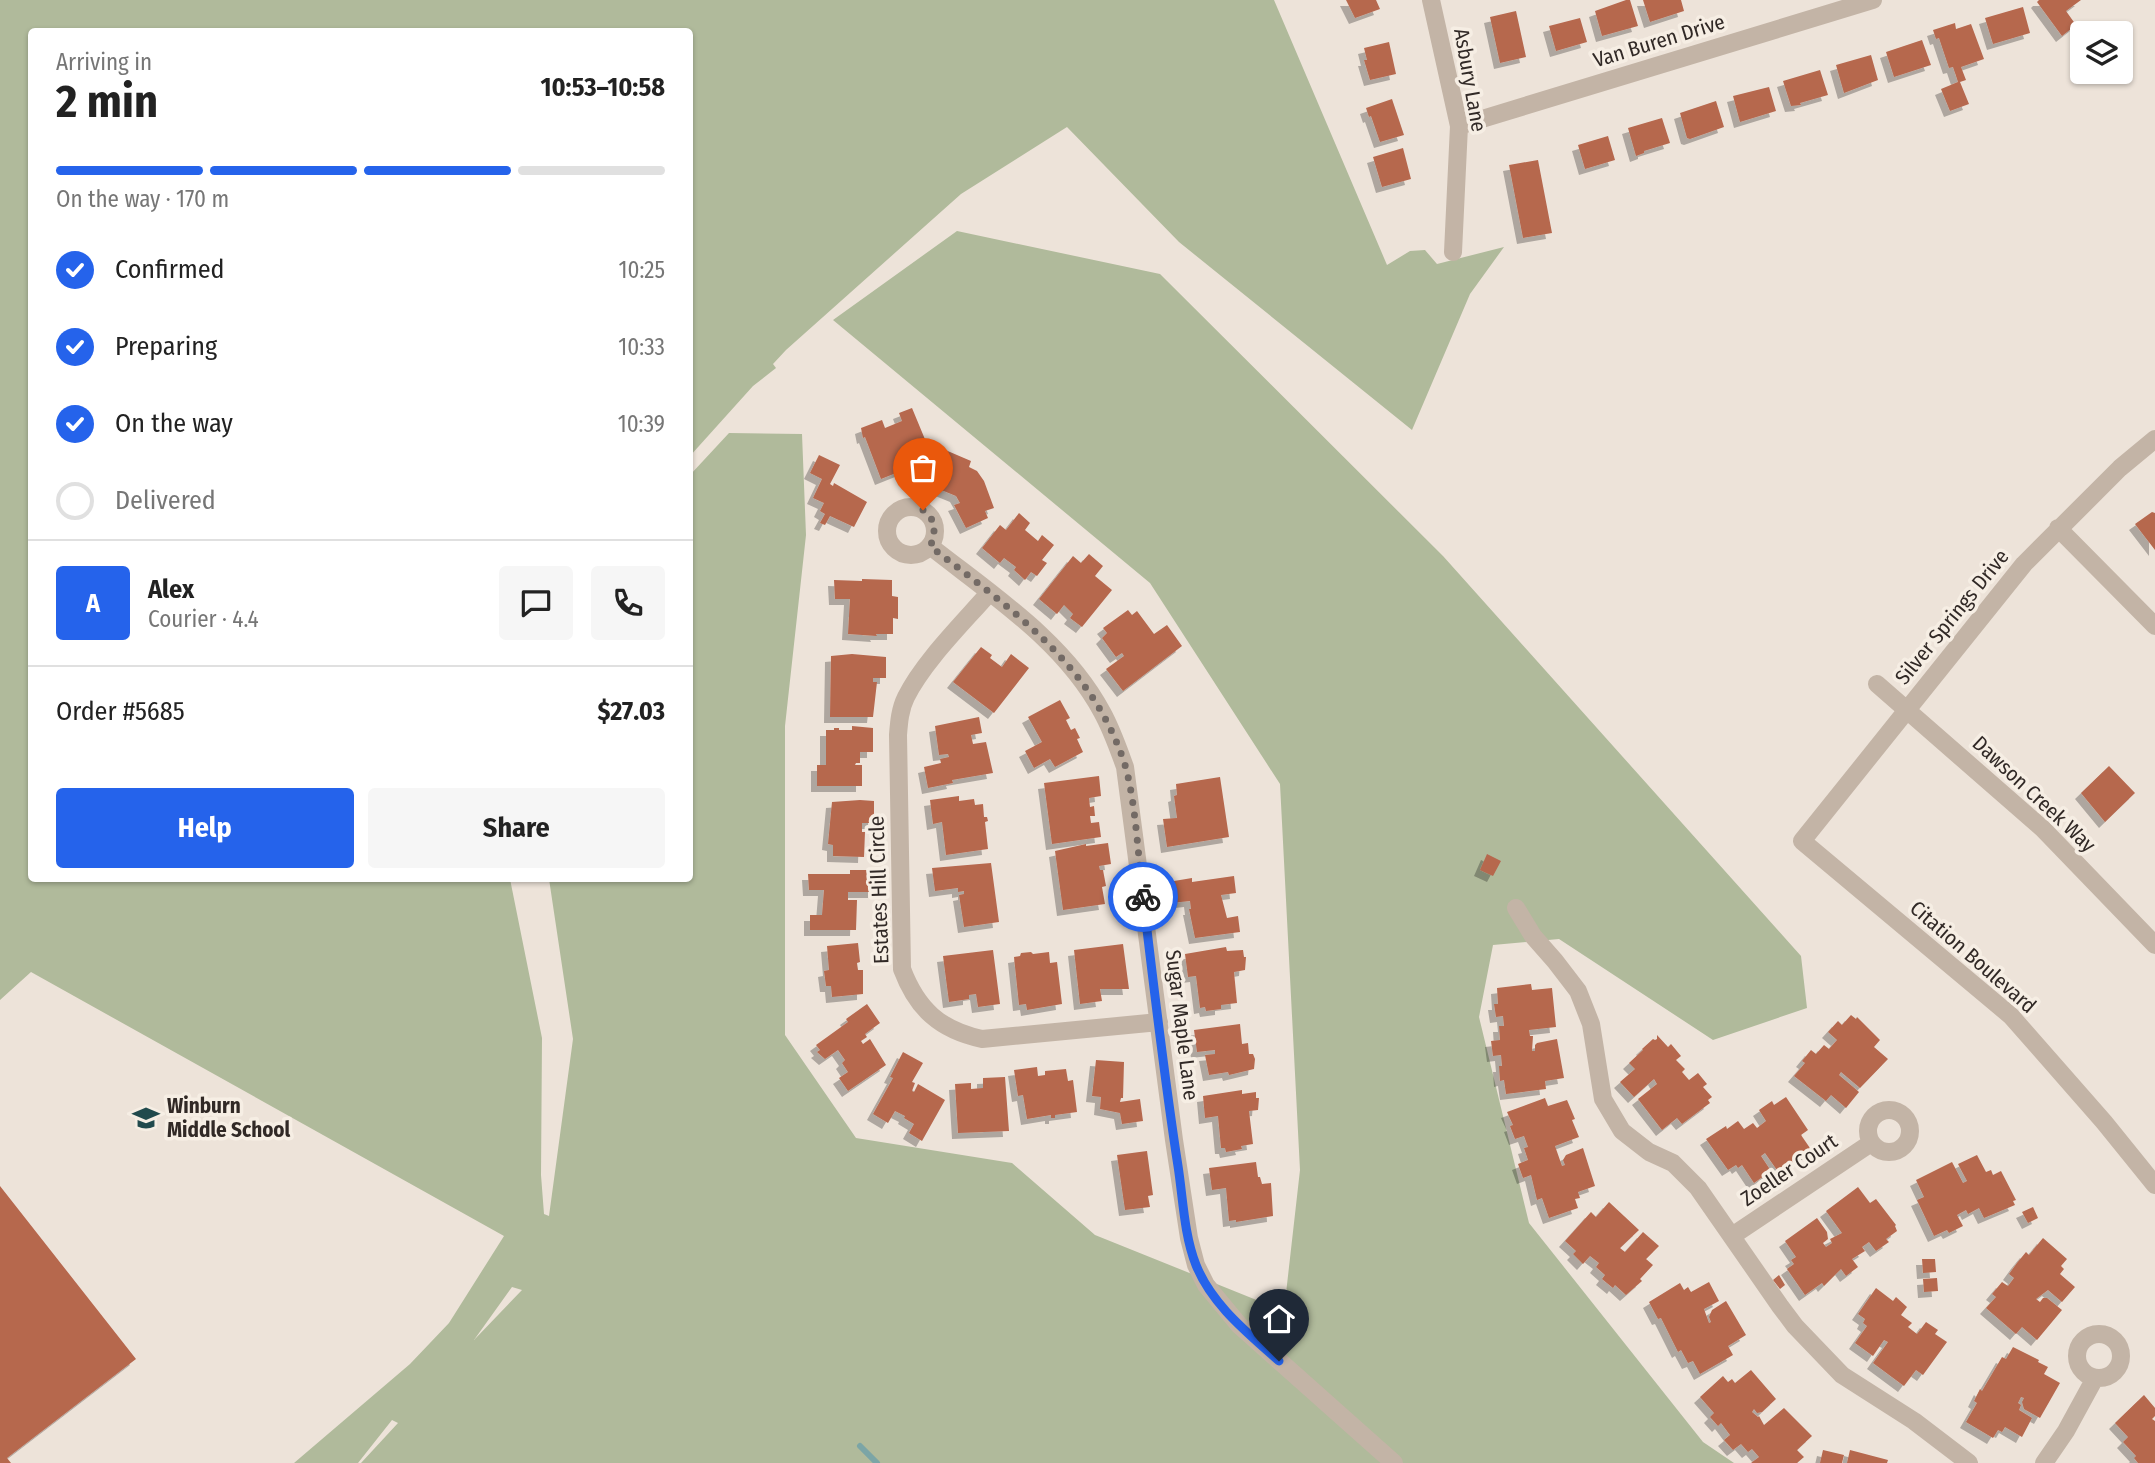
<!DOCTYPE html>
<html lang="en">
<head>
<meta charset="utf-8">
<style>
	:root { --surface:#fff; --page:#f6f6f6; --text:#222; --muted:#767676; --line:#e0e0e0; --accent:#2563eb }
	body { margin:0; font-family:"Fira Sans Condensed",sans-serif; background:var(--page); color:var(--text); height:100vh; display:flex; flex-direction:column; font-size:26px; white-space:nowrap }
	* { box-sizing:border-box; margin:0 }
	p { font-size:23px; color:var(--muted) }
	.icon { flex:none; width:38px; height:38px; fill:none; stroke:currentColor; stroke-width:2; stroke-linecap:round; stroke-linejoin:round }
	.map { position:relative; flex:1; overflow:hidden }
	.details { position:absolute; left:28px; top:28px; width:665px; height:854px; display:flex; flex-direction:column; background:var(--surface); border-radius:7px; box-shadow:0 2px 5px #0004 }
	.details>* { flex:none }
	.tools { position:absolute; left:2070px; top:21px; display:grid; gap:14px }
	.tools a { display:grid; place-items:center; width:63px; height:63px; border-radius:7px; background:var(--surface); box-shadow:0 2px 5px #0004; font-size:35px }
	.pin { position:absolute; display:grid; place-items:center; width:60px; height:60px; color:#fff; margin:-72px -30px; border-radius:50% 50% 50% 0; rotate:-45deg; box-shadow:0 0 7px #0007 }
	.pin .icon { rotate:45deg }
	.courier { position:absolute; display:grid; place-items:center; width:70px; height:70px; margin:-35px; border:5px solid #2563eb; border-radius:50%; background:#fff; color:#222; box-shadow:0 2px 9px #0007 }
	.head em { font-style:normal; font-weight:700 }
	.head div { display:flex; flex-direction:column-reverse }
	.head { display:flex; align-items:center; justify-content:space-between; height:119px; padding:0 28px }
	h1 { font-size:46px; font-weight:700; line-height:52px }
	.bar { display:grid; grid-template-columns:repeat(4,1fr); gap:10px 7px; align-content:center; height:84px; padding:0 28px }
	.bar i { height:9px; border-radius:5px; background:var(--line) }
	.bar .selected { background:var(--accent) }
	.bar p { grid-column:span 4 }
	.line { display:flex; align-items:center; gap:18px; padding:0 28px; border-top:2px solid var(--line) }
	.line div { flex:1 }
	.round { display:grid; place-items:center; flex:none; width:74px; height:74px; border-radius:7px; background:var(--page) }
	ol { padding:0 28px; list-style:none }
	li { display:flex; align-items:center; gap:21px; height:77px }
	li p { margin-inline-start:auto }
	li .icon { padding:7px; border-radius:50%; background:var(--accent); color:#fff; stroke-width:4 }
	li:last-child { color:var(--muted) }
	li i { width:38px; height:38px; border:4px solid var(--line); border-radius:50% }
	.cta { display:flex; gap:14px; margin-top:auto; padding:14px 28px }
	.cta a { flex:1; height:80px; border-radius:7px; background:var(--accent); color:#fff; font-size:28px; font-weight:700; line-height:80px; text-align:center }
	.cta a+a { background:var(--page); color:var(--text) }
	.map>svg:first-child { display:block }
	.green { fill:#b0ba9b; fill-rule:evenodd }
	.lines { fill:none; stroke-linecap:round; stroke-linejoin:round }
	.stream { stroke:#7ba5a6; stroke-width:6 }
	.building { fill:#b6674e; filter:url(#shadow) }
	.minor { stroke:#c3b4a6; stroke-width:18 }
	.done { stroke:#736a65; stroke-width:7; stroke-dasharray:0 12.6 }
	.route { stroke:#2563eb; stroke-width:9 }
	.labels { text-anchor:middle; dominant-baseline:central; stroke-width:7; stroke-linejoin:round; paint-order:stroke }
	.street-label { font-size:21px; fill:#312926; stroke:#f6eee4 }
	.poi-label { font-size:21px; font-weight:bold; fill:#312926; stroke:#f6eee4; text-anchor:start }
</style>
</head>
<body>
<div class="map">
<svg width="2155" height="1463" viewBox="0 0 2155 1463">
	<defs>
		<filter id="shadow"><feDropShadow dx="-6" dy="6" stdDeviation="0" flood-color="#0004"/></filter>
	</defs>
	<rect width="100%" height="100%" fill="#ede3d9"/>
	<path class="green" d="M0 0H1274L1387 265 1410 251 1425 250 1437 264 1504 247 1470 294 1412 430 1179 242 1067 127 961 194 786 350 773 364 776 368 753 386 690 456V32H32V878L510 879 542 1038 541 1175 544 1214 549 1216 573 1039 549 879 690 878V475L729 433 802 434 806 535 785 726V1035L856 1138 1012 1163 1095 1235 1284 1311 1300 1170 1280 784 1150 583 833 320 957 231 1160 274 1443 556 1801 956 1807 1008 1713 1040 1559 939 1493 945 1479 1017 1529 1223 1703 1442 1734 1463H361L398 1423 392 1420 358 1463H294L410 1364 449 1323 504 1236 31 972 0 1000ZM512 1287 522 1290 474 1340Z"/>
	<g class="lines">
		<path class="stream" d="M860 1446 877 1463"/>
	</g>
	<path class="building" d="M1346 0H1376L1380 9 1355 18Z
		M1626 0H1630L1638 26 1602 36 1595 11Z
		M1643 0H1681L1684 11 1650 22Z
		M2039 0H2081L2066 11 2076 25 2062 36 2037 2Z
		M2023 7 2030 33 1993 44 1985 18Z
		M1516 11 1526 57 1500 63 1490 17Z
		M1580 18 1587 42 1556 51 1549 26Z
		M1955 23 1956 29 1971 24 1984 59 1961 67 1966 80 1960 82 1969 104 1950 111 1941 89 1958 82 1953 67 1949 68 1939 38 1936 39 1933 30Z
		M1922 40 1931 65 1894 77 1886 52Z
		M1389 42 1396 74 1370 80 1364 60H1367L1364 48Z
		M1871 55 1878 80 1844 93 1836 65Z
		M1820 70 1828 95 1800 103 1801 105 1791 106 1783 81Z
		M1769 87 1776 111 1740 122 1733 96Z
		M1392 99 1404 135 1380 142 1371 116 1369 117 1366 108Z
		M1716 101 1724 127 1690 139 1687 138 1680 113Z
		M1662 118 1670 143 1644 151V153L1636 156 1628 128Z
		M1608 136 1615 160 1585 169 1578 145Z
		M1403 148 1411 179 1382 187 1373 157Z
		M1538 160 1552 233 1523 238 1509 165Z
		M912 408 929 449 907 462 904 456 897 459 901 471 881 479 865 437 863 438 861 428 882 420 885 428 902 421 899 413Z
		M943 449 971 461 969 467 977 471 984 481 994 508 985 511 988 518 966 528 954 505 960 503 956 496 929 485Z
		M819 455 840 465 830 484 833 486 834 483 867 502 854 527 830 516 825 525 820 523 825 514 820 511 824 503 813 498 822 479 810 473Z
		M2152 512 2155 513V550L2135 524Z
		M1019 513 1030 523 1025 530 1038 541 1042 535 1054 545 1042 560 1047 563 1037 576 1031 572 1025 580 1014 570 1016 567 1004 558 1000 563 982 548 1000 525 1006 530Z
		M1089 554 1103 566 1095 576 1112 590 1082 627 1070 618 1073 614 1064 605 1057 614 1039 599 1073 556 1081 563Z
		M862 579 892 580V596L898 597V619L893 618V634H876L877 636 848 634 850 599H835L834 580 862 581Z
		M1128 610 1132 615 1137 611 1154 634 1167 625 1182 646 1123 691 1106 669 1124 656 1122 653 1116 657 1102 638 1107 633 1103 628Z
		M981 647 992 655 990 658 1002 667 1011 654 1029 668 994 713 953 682Z
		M852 654 886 657V678H873V682H877L873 717H830L831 656Z
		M1060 700 1070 718 1066 720 1071 730 1075 728 1080 738 1077 739 1083 752 1055 767 1050 759 1034 768 1025 751 1042 742 1028 717Z
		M979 717 982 733 971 735 973 744 986 742 993 773 952 780 953 783 928 788 924 767 941 763 940 759 949 757 948 754 939 755 935 726Z
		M852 726 873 728V752H860V763H856L855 765H862V786H817V765H826V730H834V728H839V730H852Z
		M2109 766 2135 793 2105 822 2081 793Z
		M1099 776 1101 796 1089 798 1090 807 1094 806 1095 816H1090L1091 823 1099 822 1101 837 1052 844 1044 783Z
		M1220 777 1229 837 1167 847 1163 819 1177 818 1174 796 1177 795 1176 784Z
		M959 796V801L974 799 975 805 983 804 984 817H987L988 821 985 822 988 849 946 855 942 822 933 824 930 800Z
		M860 800 874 801V823H862V832H865L864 857 833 856V845L828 844 832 802Z
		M1108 843 1111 864 1099 866 1100 870H1103L1106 886 1102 887 1105 904 1063 910 1055 851 1086 844V846Z
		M1487 854 1501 861 1493 876 1480 870Z
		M991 863 999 922 964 927 959 895 964 894V891L958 892V888L935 891 932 868Z
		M850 870H874V892H848V900H857L856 930H810V915H822L824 890H809L808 874H850Z
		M1234 876 1236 893 1221 895 1227 918 1238 916 1240 932 1195 938 1189 909H1191L1190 901 1171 903 1168 882 1192 878V882Z
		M858 943 860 962 857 963 858 970H863V994L832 997 831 986H826L824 971 829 970 827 946Z
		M1123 944 1129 989H1100L1102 1001 1080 1004 1074 950Z
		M1226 947 1227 951 1243 950 1244 957H1246L1245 970 1234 972 1237 1003 1221 1005V1009L1206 1011 1205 1007 1200 1008 1196 976 1188 977 1185 954Z
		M993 950 1000 1004 978 1007 976 994 969 995V999L949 1002 943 956Z
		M1031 952 1033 954 1049 952 1050 963 1057 962 1062 1004 1027 1010 1026 1004 1019 1005 1014 957 1020 956 1021 953Z
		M1531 984 1532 990 1552 988 1556 1027 1529 1030 1530 1036H1533L1532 1051H1535V1045L1537 1043 1557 1039 1564 1078 1545 1081 1546 1089 1506 1094 1504 1080 1500 1081 1499 1066H1502L1501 1055 1493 1056 1491 1041 1500 1040 1499 1026H1504L1503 1016 1496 1017 1494 1004H1498L1497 988Z
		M867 1004 880 1023 865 1034 867 1037 861 1041 863 1044 870 1039 886 1065 848 1091 839 1078 848 1072 842 1063 845 1060 838 1050 825 1059 817 1052 820 1050 816 1045 848 1022 846 1019Z
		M1851 1015 1856 1019 1857 1017 1880 1040 1874 1047 1888 1059 1860 1088 1841 1072 1839 1075 1859 1092 1846 1108 1831 1095 1826 1101 1794 1076 1805 1063 1802 1061 1811 1050 1816 1054 1824 1045 1829 1049 1837 1040 1828 1032 1838 1021 1842 1025Z
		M1240 1024 1242 1044 1248 1043 1249 1054H1253L1255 1059 1254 1069 1229 1075 1228 1072 1209 1075 1205 1055 1215 1054V1050L1197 1052 1194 1030Z
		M1657 1035 1668 1047 1671 1044 1681 1056 1676 1060 1685 1069 1682 1072 1689 1080 1698 1073 1707 1084 1703 1087 1712 1097 1708 1100 1710 1103 1682 1124 1677 1118 1662 1130 1638 1099 1657 1084 1654 1079 1634 1097 1620 1082 1635 1069 1629 1063 1643 1050 1642 1049 1653 1039 1655 1040 1657 1039Z
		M903 1052 923 1063 912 1082 915 1083 912 1091 914 1092 918 1084 945 1100 922 1141 909 1133 914 1124 904 1118 905 1116 895 1111 888 1123 873 1114 893 1078 890 1077Z
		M1096 1060 1124 1062 1123 1098H1121L1120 1102 1140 1099 1143 1121 1122 1124 1120 1113 1100 1109 1101 1097 1092 1096Z
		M1037 1067 1038 1076 1045 1075V1071L1066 1069 1068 1081 1073 1080 1077 1112 1055 1115V1118H1051V1115L1027 1119 1023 1095 1018 1096 1014 1070Z
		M1005 1077 1009 1131 958 1133 955 1084 971 1083V1089L983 1088V1078Z
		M1242 1090V1094L1256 1092V1098H1259L1258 1110 1249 1111 1253 1144 1241 1146 1242 1149 1226 1152 1225 1148H1221L1218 1116 1205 1118 1203 1096Z
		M1786 1097 1808 1130 1801 1135 1812 1151 1779 1173 1765 1153 1761 1156 1771 1171 1754 1183 1742 1165 1738 1168 1736 1165 1728 1170 1706 1139 1726 1126 1727 1129 1738 1121 1744 1129 1753 1123 1757 1128 1766 1121 1759 1110 1772 1101 1774 1105Z
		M1545 1098 1548 1106 1567 1100 1575 1119 1572 1120 1579 1137 1555 1146 1562 1166 1565 1165 1563 1160 1566 1155 1583 1148 1595 1186 1578 1192 1580 1198 1575 1199 1578 1208 1549 1218 1542 1198 1537 1200 1531 1175 1523 1178 1518 1164 1528 1160 1524 1148 1528 1147 1524 1136 1515 1139 1510 1126 1513 1125 1507 1112Z
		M1147 1151 1153 1195 1148 1196 1150 1207 1125 1210 1117 1155Z
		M1977 1155 1986 1172 1991 1170 1993 1175 2001 1171 2016 1200 2013 1201 2015 1205 1984 1218 1979 1208 1968 1214 1966 1210 1957 1215 1963 1226 1949 1233 1947 1230 1934 1236 1917 1200 1924 1197 1916 1180 1952 1162 1963 1183 1967 1181 1958 1164Z
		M1256 1162 1258 1177H1260L1262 1184 1271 1183 1273 1216 1236 1222V1220L1229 1221 1226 1188 1212 1190 1209 1168Z
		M0 1186 136 1359 7 1458 11 1463H0Z
		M1858 1187 1870 1203 1876 1199 1896 1225 1895 1226 1897 1231 1886 1239 1889 1242 1876 1251 1869 1242 1862 1247 1865 1251 1852 1259 1858 1267 1846 1276 1841 1269 1824 1286 1822 1283 1805 1295 1787 1269 1794 1264 1791 1260 1796 1257 1785 1241 1817 1218 1827 1232 1828 1239 1823 1243 1826 1247 1832 1243 1830 1239 1842 1233 1826 1211Z
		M1609 1202 1639 1230 1620 1248 1625 1252 1643 1232 1659 1246 1646 1259 1653 1265 1640 1279 1642 1281 1626 1295 1615 1285 1613 1288 1602 1279 1605 1275 1596 1267 1599 1263 1590 1256 1583 1264 1573 1254 1576 1251 1565 1241 1591 1212 1596 1217Z
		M2033 1207 2038 1218 2028 1223 2022 1212Z
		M2043 1238 2067 1259 2061 1266 2064 1269 2060 1274 2075 1287 2062 1302 2048 1290 2036 1299 2040 1302 2043 1298H2047L2062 1310 2037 1340 2022 1327 2016 1334 1986 1308 1996 1297 1992 1294 2002 1282 2008 1286 2014 1278 2009 1274 2017 1263 2026 1252 2029 1255Z
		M1922 1259H1935L1936 1272 1923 1273Z
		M1779 1275 1785 1285 1780 1289 1773 1280Z
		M1937 1278 1938 1291 1924 1292 1923 1279Z
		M1709 1282 1719 1301 1704 1309 1709 1323 1711 1322 1709 1317 1712 1310 1726 1301 1746 1335 1728 1346 1733 1355 1700 1374 1693 1361 1688 1363 1681 1350 1678 1352 1661 1318 1658 1319 1649 1302 1680 1283 1684 1290 1688 1287 1691 1292Z
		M1876 1288 1893 1301 1896 1297 1907 1307 1901 1315 1912 1323 1908 1327 1917 1334 1926 1322 1938 1330 1935 1334 1947 1342 1923 1375 1916 1370 1904 1386 1873 1363 1888 1342 1884 1340 1873 1356 1855 1343 1867 1326 1863 1323 1865 1319 1858 1314Z
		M2013 1347 2039 1360 2038 1362 2048 1367 2044 1374 2060 1383 2040 1418 2024 1409 2022 1402 2024 1398 2021 1397 2018 1403 2021 1405 2019 1410 2032 1418 2022 1437 2005 1427 2002 1432 1998 1430 1993 1438 1966 1422 1977 1403 1974 1401 1980 1389 1982 1391 2002 1357 2006 1359Z
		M1751 1370 1776 1399 1762 1412 1757 1413 1754 1409 1752 1412 1758 1417 1759 1416 1764 1425 1784 1408 1812 1436 1797 1450 1804 1457 1797 1463H1751L1759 1457 1752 1449 1748 1452 1741 1444 1733 1450 1724 1440 1730 1435 1721 1423 1718 1426 1710 1417 1714 1413 1700 1397 1723 1376 1728 1382 1732 1379 1735 1383Z
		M2144 1395 2155 1408V1416L2152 1419 2155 1421V1463H2138L2134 1458 2136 1456 2123 1442 2128 1437 2115 1423Z
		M1823 1450 1844 1455 1842 1463H1820Z
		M1850 1450 1888 1460 1887 1463H1847Z"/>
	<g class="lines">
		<path class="minor" d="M1431 0 1459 126 1453 252
			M1459 126 1873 0
			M2155 439 2120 468 2024 564 1802 841 2011 1016 2104 1122 2155 1185
			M887 531a24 24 0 1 1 48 0a24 24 0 1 1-48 0Z
			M2058 528 2155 626
			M930 546C992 595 1064 641 1102 712 1112 730 1118 748 1125 767L1174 1140 1189 1238 1196 1265 1206 1285 1239 1325 1394 1463
			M989 593C963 623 924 661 906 697 900 709 899 722 898 735L902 969C917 1009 940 1030 982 1039L1159 1022
			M1877 684 2043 829 2155 945
			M1516 908 1533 936 1555 961 1578 991 1591 1024 1603 1099 1622 1131 1649 1152 1673 1163 1698 1188 1780 1306 1795 1326 1842 1375 1914 1421 1969 1463
			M1868 1131a21 21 0 1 1 42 0a21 21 0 1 1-42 0Z
			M1732 1236 1871 1143
			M2077 1356a22 22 0 1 1 44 0a22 22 0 1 1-44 0Z
			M2044 1463 2066 1431 2095 1378"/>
	</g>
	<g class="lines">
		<path class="done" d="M923 510 934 522V538L930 546C1009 608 1093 664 1125 765 1136 803 1138 857 1143 897"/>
		<path class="route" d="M1143 897C1154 987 1164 1077 1178 1166 1183 1198 1184 1235 1196 1265 1212 1305 1248 1333 1279 1361"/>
	</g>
	<defs>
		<symbol id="school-bare" viewBox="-9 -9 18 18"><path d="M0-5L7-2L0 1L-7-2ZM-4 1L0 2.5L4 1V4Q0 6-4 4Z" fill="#214a4d" stroke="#f6eee4" stroke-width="2.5" paint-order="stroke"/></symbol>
	</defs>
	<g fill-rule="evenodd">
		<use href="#school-bare" x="127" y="1099" width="38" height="38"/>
	</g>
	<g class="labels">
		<g class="street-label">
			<text transform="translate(1659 41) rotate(-17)">Van Buren Drive</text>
			<text transform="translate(1470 80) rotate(80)">Asbury Lane</text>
			<text transform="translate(1952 617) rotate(-51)">Silver Springs Drive</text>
			<text transform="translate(2034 794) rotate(43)">Dawson Creek Way</text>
			<text transform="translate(879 890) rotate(-92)">Estates Hill Circle</text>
			<text transform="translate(1973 957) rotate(41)">Citation Boulevard</text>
			<text transform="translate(1182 1025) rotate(83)">Sugar Maple Lane</text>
			<text transform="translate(1789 1170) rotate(-34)">Zoeller Court</text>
		</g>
		<g class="poi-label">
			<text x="167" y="1106">Winburn<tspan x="167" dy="24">Middle School</tspan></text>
		</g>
	</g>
</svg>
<div class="tools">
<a><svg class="icon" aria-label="layers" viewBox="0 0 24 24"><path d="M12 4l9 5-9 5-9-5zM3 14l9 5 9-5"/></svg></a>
</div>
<div class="pin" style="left:923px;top:510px;background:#ea580c"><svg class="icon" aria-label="bag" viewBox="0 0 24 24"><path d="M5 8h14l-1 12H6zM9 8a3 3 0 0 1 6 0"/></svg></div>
<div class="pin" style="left:1279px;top:1361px;background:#1f2937"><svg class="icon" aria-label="home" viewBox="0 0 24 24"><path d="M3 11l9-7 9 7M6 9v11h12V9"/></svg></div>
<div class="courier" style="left:1143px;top:897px"><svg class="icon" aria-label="bike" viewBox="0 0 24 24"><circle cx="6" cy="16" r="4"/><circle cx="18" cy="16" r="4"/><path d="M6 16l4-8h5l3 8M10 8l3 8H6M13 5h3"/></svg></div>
<section class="details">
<div class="head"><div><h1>2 min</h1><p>Arriving in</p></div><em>10:53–10:58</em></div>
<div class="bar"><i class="selected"></i><i class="selected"></i><i class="selected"></i><i></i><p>On the way · 170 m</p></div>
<ol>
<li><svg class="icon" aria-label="check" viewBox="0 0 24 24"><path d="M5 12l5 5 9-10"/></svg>Confirmed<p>10:25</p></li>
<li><svg class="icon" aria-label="check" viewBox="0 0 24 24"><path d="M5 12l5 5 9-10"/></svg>Preparing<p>10:33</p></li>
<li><svg class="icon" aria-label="check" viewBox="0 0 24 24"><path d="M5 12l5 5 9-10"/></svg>On the way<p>10:39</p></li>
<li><i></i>Delivered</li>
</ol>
<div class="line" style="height:126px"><b class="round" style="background:var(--accent);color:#fff">A</b><div><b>Alex</b><p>Courier · 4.4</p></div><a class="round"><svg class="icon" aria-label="chat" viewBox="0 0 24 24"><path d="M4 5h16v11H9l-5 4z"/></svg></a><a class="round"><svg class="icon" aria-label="phone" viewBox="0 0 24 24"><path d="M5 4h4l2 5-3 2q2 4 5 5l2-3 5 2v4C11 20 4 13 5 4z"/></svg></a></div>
<div class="line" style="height:91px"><div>Order #5685</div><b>$27.03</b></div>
<div class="cta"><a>Help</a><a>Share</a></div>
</section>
</div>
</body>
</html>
